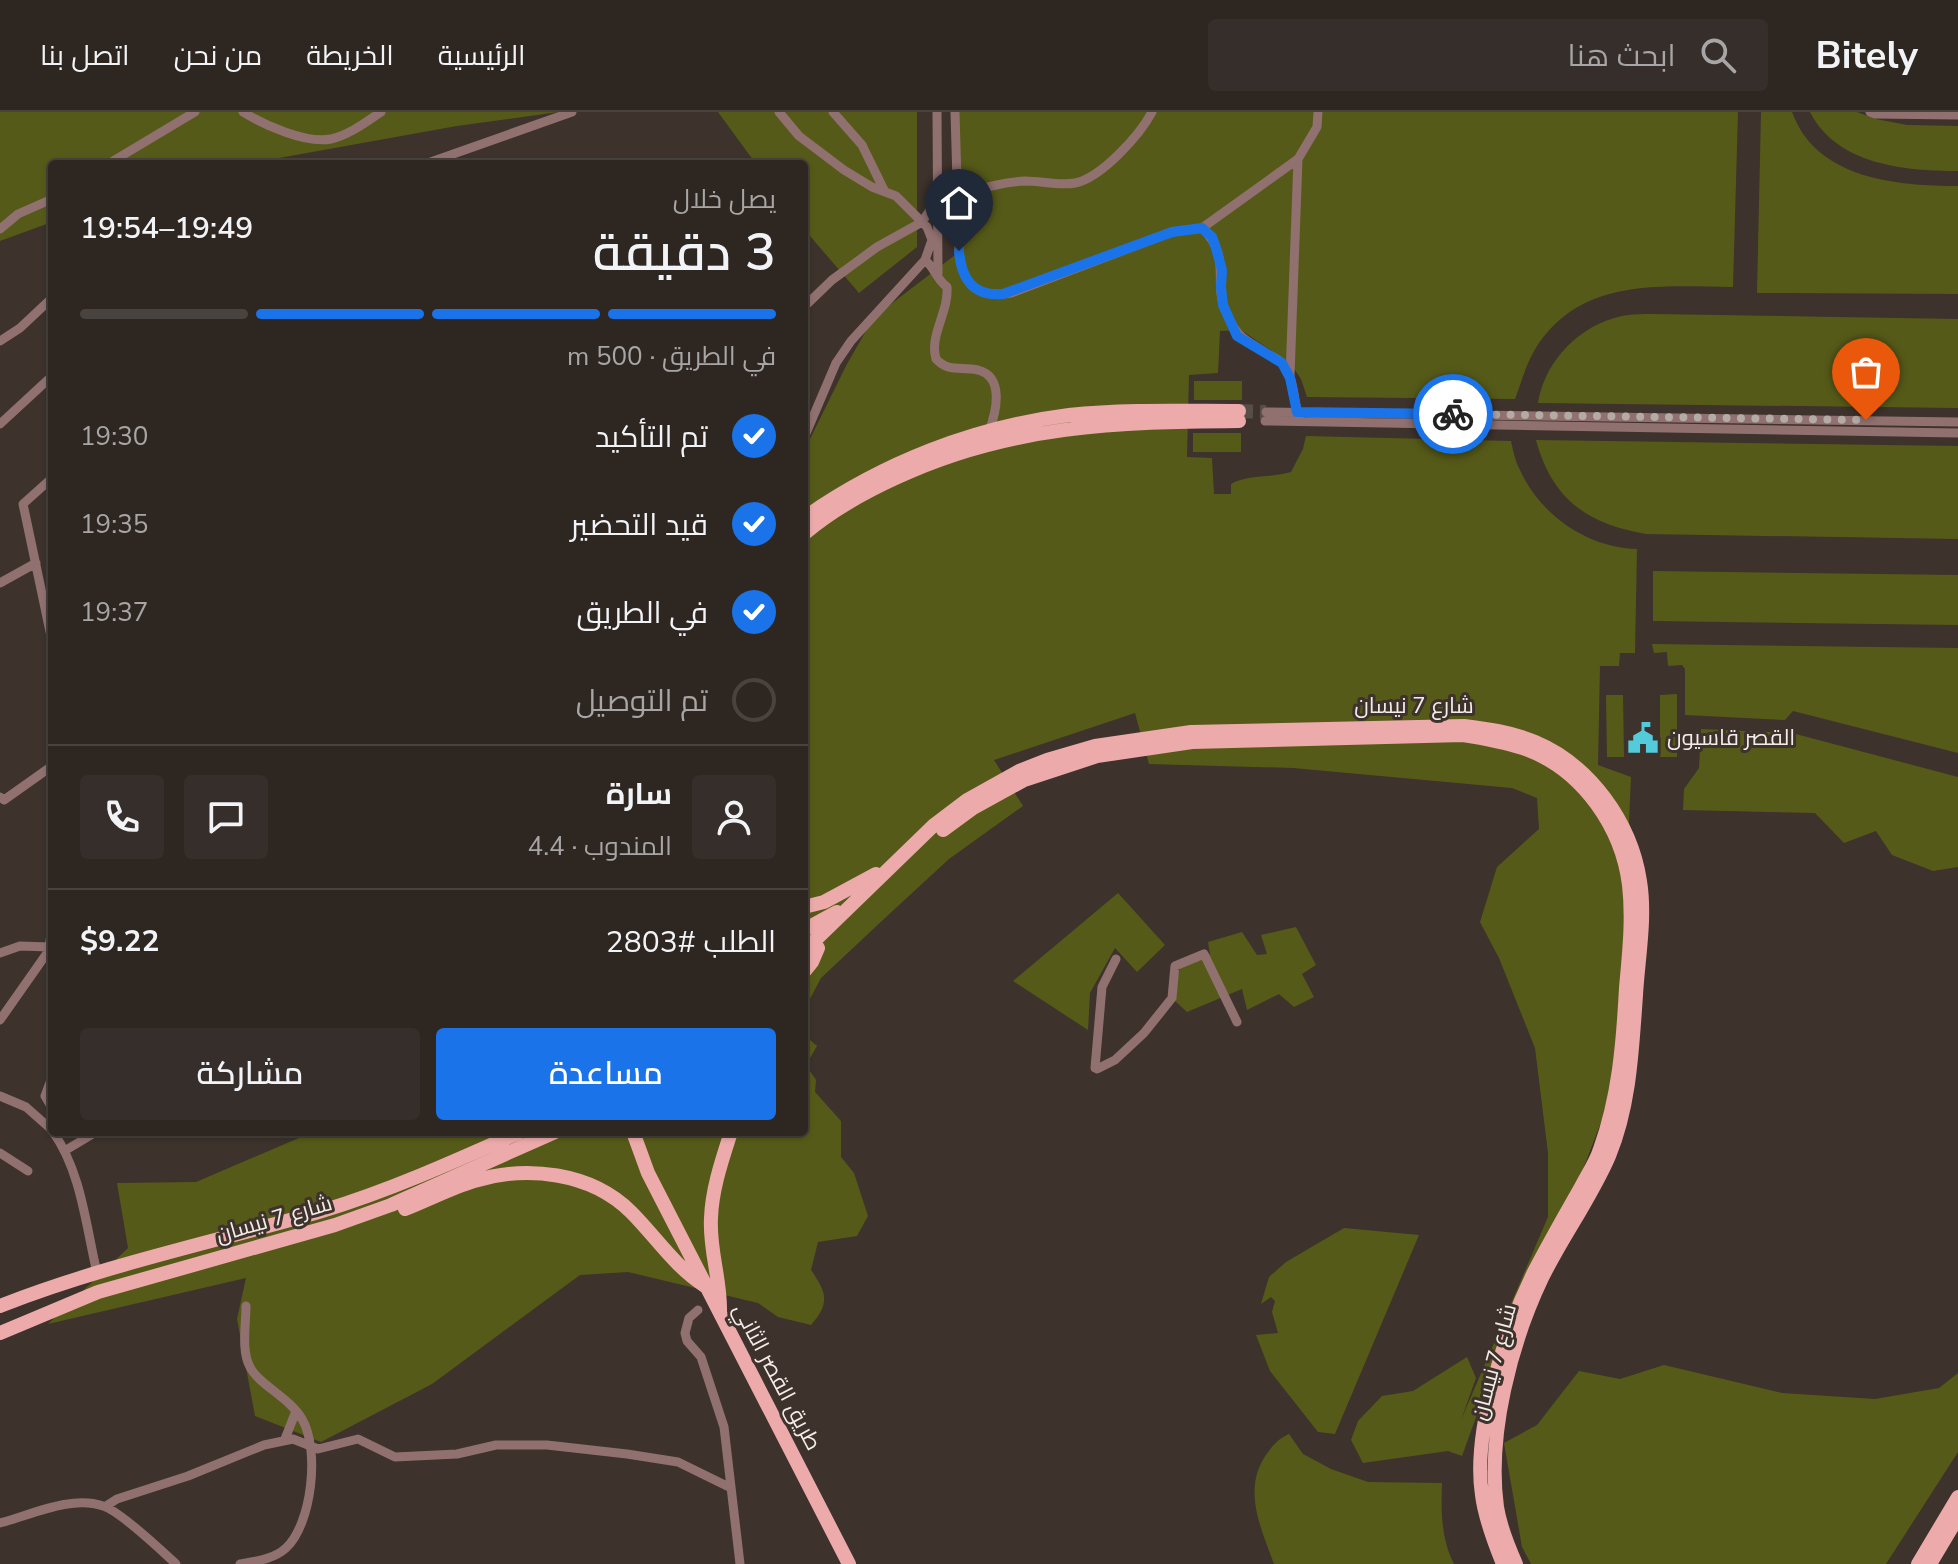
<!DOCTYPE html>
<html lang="ar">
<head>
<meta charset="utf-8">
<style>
	:root { --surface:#2e2621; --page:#362e2a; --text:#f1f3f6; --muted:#a7a5a5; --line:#49433f; --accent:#1a73e8 }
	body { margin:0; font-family:"Nunito Sans",Cairo,sans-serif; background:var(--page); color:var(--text); direction:rtl; height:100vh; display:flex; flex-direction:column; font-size:30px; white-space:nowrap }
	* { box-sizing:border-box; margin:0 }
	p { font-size:26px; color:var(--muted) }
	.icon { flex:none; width:44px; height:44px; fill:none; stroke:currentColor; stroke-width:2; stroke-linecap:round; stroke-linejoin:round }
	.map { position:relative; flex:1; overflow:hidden; direction:ltr }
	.sheet { position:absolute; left:48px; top:48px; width:760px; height:976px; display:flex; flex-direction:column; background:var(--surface); border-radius:8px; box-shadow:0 2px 6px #0004,0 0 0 2px var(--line); direction:rtl }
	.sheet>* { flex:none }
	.pin { position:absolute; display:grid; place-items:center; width:68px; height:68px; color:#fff; margin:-82px -34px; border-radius:50% 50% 50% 0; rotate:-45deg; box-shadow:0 0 8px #0007 }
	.pin .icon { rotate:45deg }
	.courier { position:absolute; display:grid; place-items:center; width:80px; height:80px; margin:-40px; border:6px solid #1a73e8; border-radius:50%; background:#fff; color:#222; box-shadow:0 2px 10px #0007 }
	.headline em { font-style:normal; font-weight:600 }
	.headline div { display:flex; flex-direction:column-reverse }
	.headline { display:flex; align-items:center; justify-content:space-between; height:136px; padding:0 32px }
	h1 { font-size:52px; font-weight:600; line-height:60px }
	.bar { display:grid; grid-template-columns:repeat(4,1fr); gap:12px 8px; align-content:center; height:96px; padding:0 32px }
	.bar i { height:10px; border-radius:6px; background:var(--line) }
	.bar .on { background:var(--accent) }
	.bar p { grid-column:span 4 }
	.line { display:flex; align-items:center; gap:20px; padding:0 32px; border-top:2px solid var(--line) }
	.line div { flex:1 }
	.round { display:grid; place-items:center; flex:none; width:84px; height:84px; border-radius:8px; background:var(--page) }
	ol { padding:0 32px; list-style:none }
	li { display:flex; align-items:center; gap:24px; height:88px }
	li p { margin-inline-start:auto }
	li .icon { padding:8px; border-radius:50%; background:var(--accent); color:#fff; stroke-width:4 }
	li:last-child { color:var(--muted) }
	li i { width:44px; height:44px; border:4px solid var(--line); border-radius:50% }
	.cta { display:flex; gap:16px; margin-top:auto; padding:16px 32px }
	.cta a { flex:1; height:92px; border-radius:8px; background:var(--accent); color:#fff; font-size:32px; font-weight:600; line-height:92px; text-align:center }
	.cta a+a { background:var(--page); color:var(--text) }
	header { display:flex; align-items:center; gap:48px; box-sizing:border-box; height:112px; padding:0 40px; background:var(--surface); border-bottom:2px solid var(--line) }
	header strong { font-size:38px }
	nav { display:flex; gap:44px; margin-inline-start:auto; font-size:28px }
	.search { width:560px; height:72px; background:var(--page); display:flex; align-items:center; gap:20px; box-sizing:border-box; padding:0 28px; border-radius:8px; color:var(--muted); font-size:30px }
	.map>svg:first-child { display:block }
	.green { fill:#565a18 }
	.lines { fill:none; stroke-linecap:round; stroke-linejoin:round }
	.primary-tunnel { stroke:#584e48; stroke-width:14; stroke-dasharray:14 7; stroke-linecap:butt }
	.street { stroke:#917070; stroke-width:9 }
	.primary { stroke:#edaaaa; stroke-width:14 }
	.done { stroke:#b4aba6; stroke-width:8; stroke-dasharray:0 14.4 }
	.route { stroke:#1a73e8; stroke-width:10 }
	.labels { text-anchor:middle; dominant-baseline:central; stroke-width:6; stroke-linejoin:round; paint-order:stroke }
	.street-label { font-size:22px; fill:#f4ece8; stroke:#3d322c }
	.poi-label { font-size:22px; fill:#f4ece8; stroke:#3d322c; text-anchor:start }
</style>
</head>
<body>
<header>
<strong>Bitely</strong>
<div class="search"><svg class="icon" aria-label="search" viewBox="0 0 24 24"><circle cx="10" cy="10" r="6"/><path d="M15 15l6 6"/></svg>ابحث هنا</div>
<nav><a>الرئيسية</a><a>الخريطة</a><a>من نحن</a><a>اتصل بنا</a></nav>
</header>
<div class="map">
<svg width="1958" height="1452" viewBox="0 0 1958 1452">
	<rect width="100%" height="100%" fill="#3d322c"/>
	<path class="green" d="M0 0H559L457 14 246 52H52V110L0 129Z
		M718 0H917V135L859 181 804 117V52H756Z
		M956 0H1738L1733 175C1659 174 1576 165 1533 241 1525 255 1521 272 1515 287L1307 285 1301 267 1290 251 1241 218 1220 219 1218 261 1189 263 1187 345 1212 346 1214 382H1231V372C1248 362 1272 366 1291 360L1303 337 1306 324 1511 329C1513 338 1515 349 1520 358 1540 403 1588 436 1637 437L1635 541H1620L1619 554H1600L1598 653 1631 665 1622 868 1611 984 1567 1099 1487 1275 1462 1344 1448 1339 1363 1351 1351 1328 1358 1309 1382 1284 1413 1279 1467 1245 1476 1266 1461 1308 1548 1105V1041L1535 936 1499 846 1480 810 1497 755 1539 717 1537 686 1512 676 1293 656 1149 652 1135 601 994 648 1023 694 949 747 885 806 821 866 804 898V339L847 252 874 205 959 140Z
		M1761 0H1792C1816 67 1897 74 1958 74V182L1757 181Z
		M1810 0H1857L1876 7 1907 13 1958 14V59C1905 59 1837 53 1810 0Z
		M1654 202 1958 207V296L1538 291C1545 248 1580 213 1622 204 1632 202 1644 202 1654 202Z
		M1194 269H1242V288H1194Z
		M1193 321H1241V340H1193Z
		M1536 328 1958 334V427L1646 422C1587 412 1552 387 1536 328Z
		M1653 459 1958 463V513L1653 509Z
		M1652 532 1958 536V641L1793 599 1785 608 1685 603V557L1682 553 1668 554 1667 540 1654 541Z
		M1677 582V645H1660V583Z
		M1606 583H1623L1624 645H1607Z
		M1701 617 1792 621 1958 665V755L1933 759 1892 743 1876 719 1844 731 1815 701 1683 698 1684 677 1699 656Z
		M1118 781 1165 833 1137 860 1115 836 1090 881 1088 918 1013 869Z
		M1296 815 1316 853 1302 862 1314 885 1294 895 1279 882 1247 898 1242 877 1187 900 1174 888 1180 855 1210 842 1208 830 1242 820 1257 843 1267 842 1261 823Z
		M810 928 817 934 806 953 816 968 815 980 841 1009V1045L854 1061 868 1104 857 1124 818 1130 811 1158C827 1181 830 1191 811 1213L778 1205 758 1191 628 1160 580 1163 432 1272 321 1330 255 1304 237 1207 246 1166 48 1212 128 1136 117 1071 196 1070 313 1020H804V929Z
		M1344 1116 1419 1123 1335 1322 1318 1320 1270 1259 1256 1223 1278 1221 1272 1200 1275 1189 1271 1185 1261 1192 1269 1165 1286 1150Z
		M1664 1253 1782 1281 1875 1287 1939 1276 1958 1261V1340L1886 1452H1531L1522 1435 1504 1331 1537 1313 1579 1259 1620 1267Z
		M1289 1322 1303 1342 1331 1357 1368 1370 1442 1371C1441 1400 1441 1426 1454 1452H1274C1261 1416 1242 1378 1266 1343 1273 1333 1278 1327 1289 1322Z"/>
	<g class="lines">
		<path class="primary-tunnel" d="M1239 299 1266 300"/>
		<path class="street" d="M243 0C264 13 306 32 331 27 349 23 366 10 381 0
			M779 0 799 24 844 58 872 75 896 84 927 115 932 128 925 148 851 229 836 251 804 326
			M833 0 862 33 884 78
			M937 0 938 161
			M955 0 959 139C962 173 977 187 1011 181L1172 120 1202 116C1232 145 1213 168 1225 198 1237 226 1242 225 1266 241 1271 244 1279 247 1282 251 1295 265 1293 289 1299 305
			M1870 0 1875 2 1958 3
			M108 52 195 0
			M425 52 572 0
			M957 84C980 77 1002 70 1025 69 1042 69 1059 74 1075 71 1101 66 1140 23 1152 0
			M1202 116 1298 47 1317 15 1318 0
			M0 117 18 102 52 87
			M925 148C935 156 936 167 947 175 949 200 929 223 936 247 949 261 961 254 978 258 1005 265 996 301 989 319
			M804 195 832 168 877 135 922 110 930 98 931 90
			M0 229 20 216 52 186
			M1290 264 1298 47
			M1266 300 1958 310
			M1265 309 1958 321
			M0 312 52 264
			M52 366 23 392 52 529
			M0 471 36 451
			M0 685 4 688 52 654
			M0 841 20 834 49 835 52 816
			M0 908 52 834
			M1095 956 1102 875 1116 847
			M1097 957 1115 948 1144 921 1172 886 1175 854 1204 842 1237 910
			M52 965 45 984 52 996
			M0 984 26 995 52 1018
			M53 1020C81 1059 86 1114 97 1161
			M66 1038 96 1020
			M0 1041 28 1059
			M698 1198 689 1206 685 1221 687 1229 701 1245 724 1315 740 1452
			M285 1327 296 1299
			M106 1394 117 1387 188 1364 264 1333 293 1327 318 1337 358 1327 395 1345 457 1342 496 1333H547L627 1342 678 1350 729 1375
			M0 1411C31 1403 71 1383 103 1394 120 1399 162 1439 176 1452
			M240 1452C257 1449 274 1447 286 1436 312 1412 320 1337 302 1307 289 1285 259 1273 250 1255 241 1239 246 1212 246 1194"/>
		<path class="primary" d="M804 406C882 351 974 315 1069 303 1125 297 1182 299 1239 299
			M804 422C832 398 865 380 898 365 1010 313 1118 310 1239 309
			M943 718 973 696 1024 668 1097 644 1192 630 1463 623C1486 627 1507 630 1528 638 1583 659 1622 716 1629 773 1633 807 1629 842 1626 876 1623 932 1619 984 1600 1037 1596 1050 1587 1063 1581 1075 1565 1103 1549 1131 1534 1160 1506 1217 1472 1319 1482 1383 1485 1406 1494 1430 1503 1452
			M804 795 824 790 876 762
			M804 818 837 800
			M804 839 934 713 967 688 1019 659 1047 648 1095 634 1191 620 1464 614C1488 617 1512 620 1535 630 1590 653 1631 710 1640 769 1646 806 1638 847 1636 883 1632 938 1630 993 1609 1044 1591 1086 1562 1125 1542 1166 1511 1231 1487 1323 1497 1395 1500 1414 1508 1434 1516 1452
			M804 860 812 850 818 836
			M633 1020 648 1061 849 1452
			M405 1097C428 1088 451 1076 474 1069 526 1053 591 1060 631 1100 656 1125 675 1155 705 1174
			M0 1194C104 1153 215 1130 322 1099 391 1078 455 1049 520 1020
			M720 1200C721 1168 709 1138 711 1106 712 1077 722 1048 731 1020
			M0 1221 98 1180 335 1113 391 1093 555 1020
			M1918 1452 1958 1385
			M1930 1452 1958 1405"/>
	</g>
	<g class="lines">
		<path class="done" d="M1453 302 1866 308"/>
		<path class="route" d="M959 139C961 166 973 185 1003 182L1172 120 1202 116 1212 125 1216 136 1222 158 1221 175 1223 193 1237 224 1282 251 1290 266 1297 300 1453 302"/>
	</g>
	<defs>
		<symbol id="civic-bare" viewBox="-9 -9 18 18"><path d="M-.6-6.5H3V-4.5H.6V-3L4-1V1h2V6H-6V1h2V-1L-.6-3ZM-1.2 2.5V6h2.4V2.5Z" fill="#53cbda" stroke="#3d322c" stroke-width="2.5" paint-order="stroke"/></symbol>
	</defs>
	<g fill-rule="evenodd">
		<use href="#civic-bare" x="1621" y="604" width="44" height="44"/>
	</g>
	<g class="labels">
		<g class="street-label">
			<text x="1414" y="594">شارع 7 نيسان</text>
			<text transform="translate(274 1107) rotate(-16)">شارع 7 نيسان</text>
			<text transform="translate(1494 1250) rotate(-75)">شارع 7 نيسان</text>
			<text transform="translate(777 1265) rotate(62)">طريق القصر الثاني</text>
		</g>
		<g class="poi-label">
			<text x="1667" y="626">القصر قاسيون</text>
		</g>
	</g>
</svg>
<div class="pin" style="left:1866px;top:308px;background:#ea580c"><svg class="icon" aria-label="bag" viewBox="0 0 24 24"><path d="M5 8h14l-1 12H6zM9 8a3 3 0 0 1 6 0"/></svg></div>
<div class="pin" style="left:959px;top:139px;background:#1f2937"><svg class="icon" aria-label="home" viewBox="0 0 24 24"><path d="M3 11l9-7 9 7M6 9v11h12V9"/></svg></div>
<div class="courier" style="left:1453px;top:302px"><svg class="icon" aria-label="bike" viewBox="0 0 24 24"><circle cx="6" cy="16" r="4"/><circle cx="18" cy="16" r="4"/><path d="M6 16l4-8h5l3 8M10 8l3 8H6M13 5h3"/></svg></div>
<section class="sheet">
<div class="headline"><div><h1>3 دقيقة</h1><p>يصل خلال</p></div><em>19:49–19:54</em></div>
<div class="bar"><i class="on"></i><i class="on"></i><i class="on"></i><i></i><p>في الطريق · 500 m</p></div>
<ol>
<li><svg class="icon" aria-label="check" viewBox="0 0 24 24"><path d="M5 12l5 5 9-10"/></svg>تم التأكيد<p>19:30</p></li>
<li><svg class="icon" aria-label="check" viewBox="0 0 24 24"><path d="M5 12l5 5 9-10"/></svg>قيد التحضير<p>19:35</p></li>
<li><svg class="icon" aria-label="check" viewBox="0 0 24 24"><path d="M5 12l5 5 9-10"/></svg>في الطريق<p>19:37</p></li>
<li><i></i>تم التوصيل</li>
</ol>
<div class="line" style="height:144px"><a class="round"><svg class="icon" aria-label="person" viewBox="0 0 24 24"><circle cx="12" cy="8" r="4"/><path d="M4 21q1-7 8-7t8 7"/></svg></a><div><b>سارة</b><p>المندوب · 4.4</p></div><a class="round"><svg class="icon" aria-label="chat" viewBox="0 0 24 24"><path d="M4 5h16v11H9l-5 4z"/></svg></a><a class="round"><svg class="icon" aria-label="phone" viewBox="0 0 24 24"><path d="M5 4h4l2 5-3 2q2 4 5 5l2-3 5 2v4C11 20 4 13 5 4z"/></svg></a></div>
<div class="line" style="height:104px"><div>الطلب #2803</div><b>$9.22</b></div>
<div class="cta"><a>مساعدة</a><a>مشاركة</a></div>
</section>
</div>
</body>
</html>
